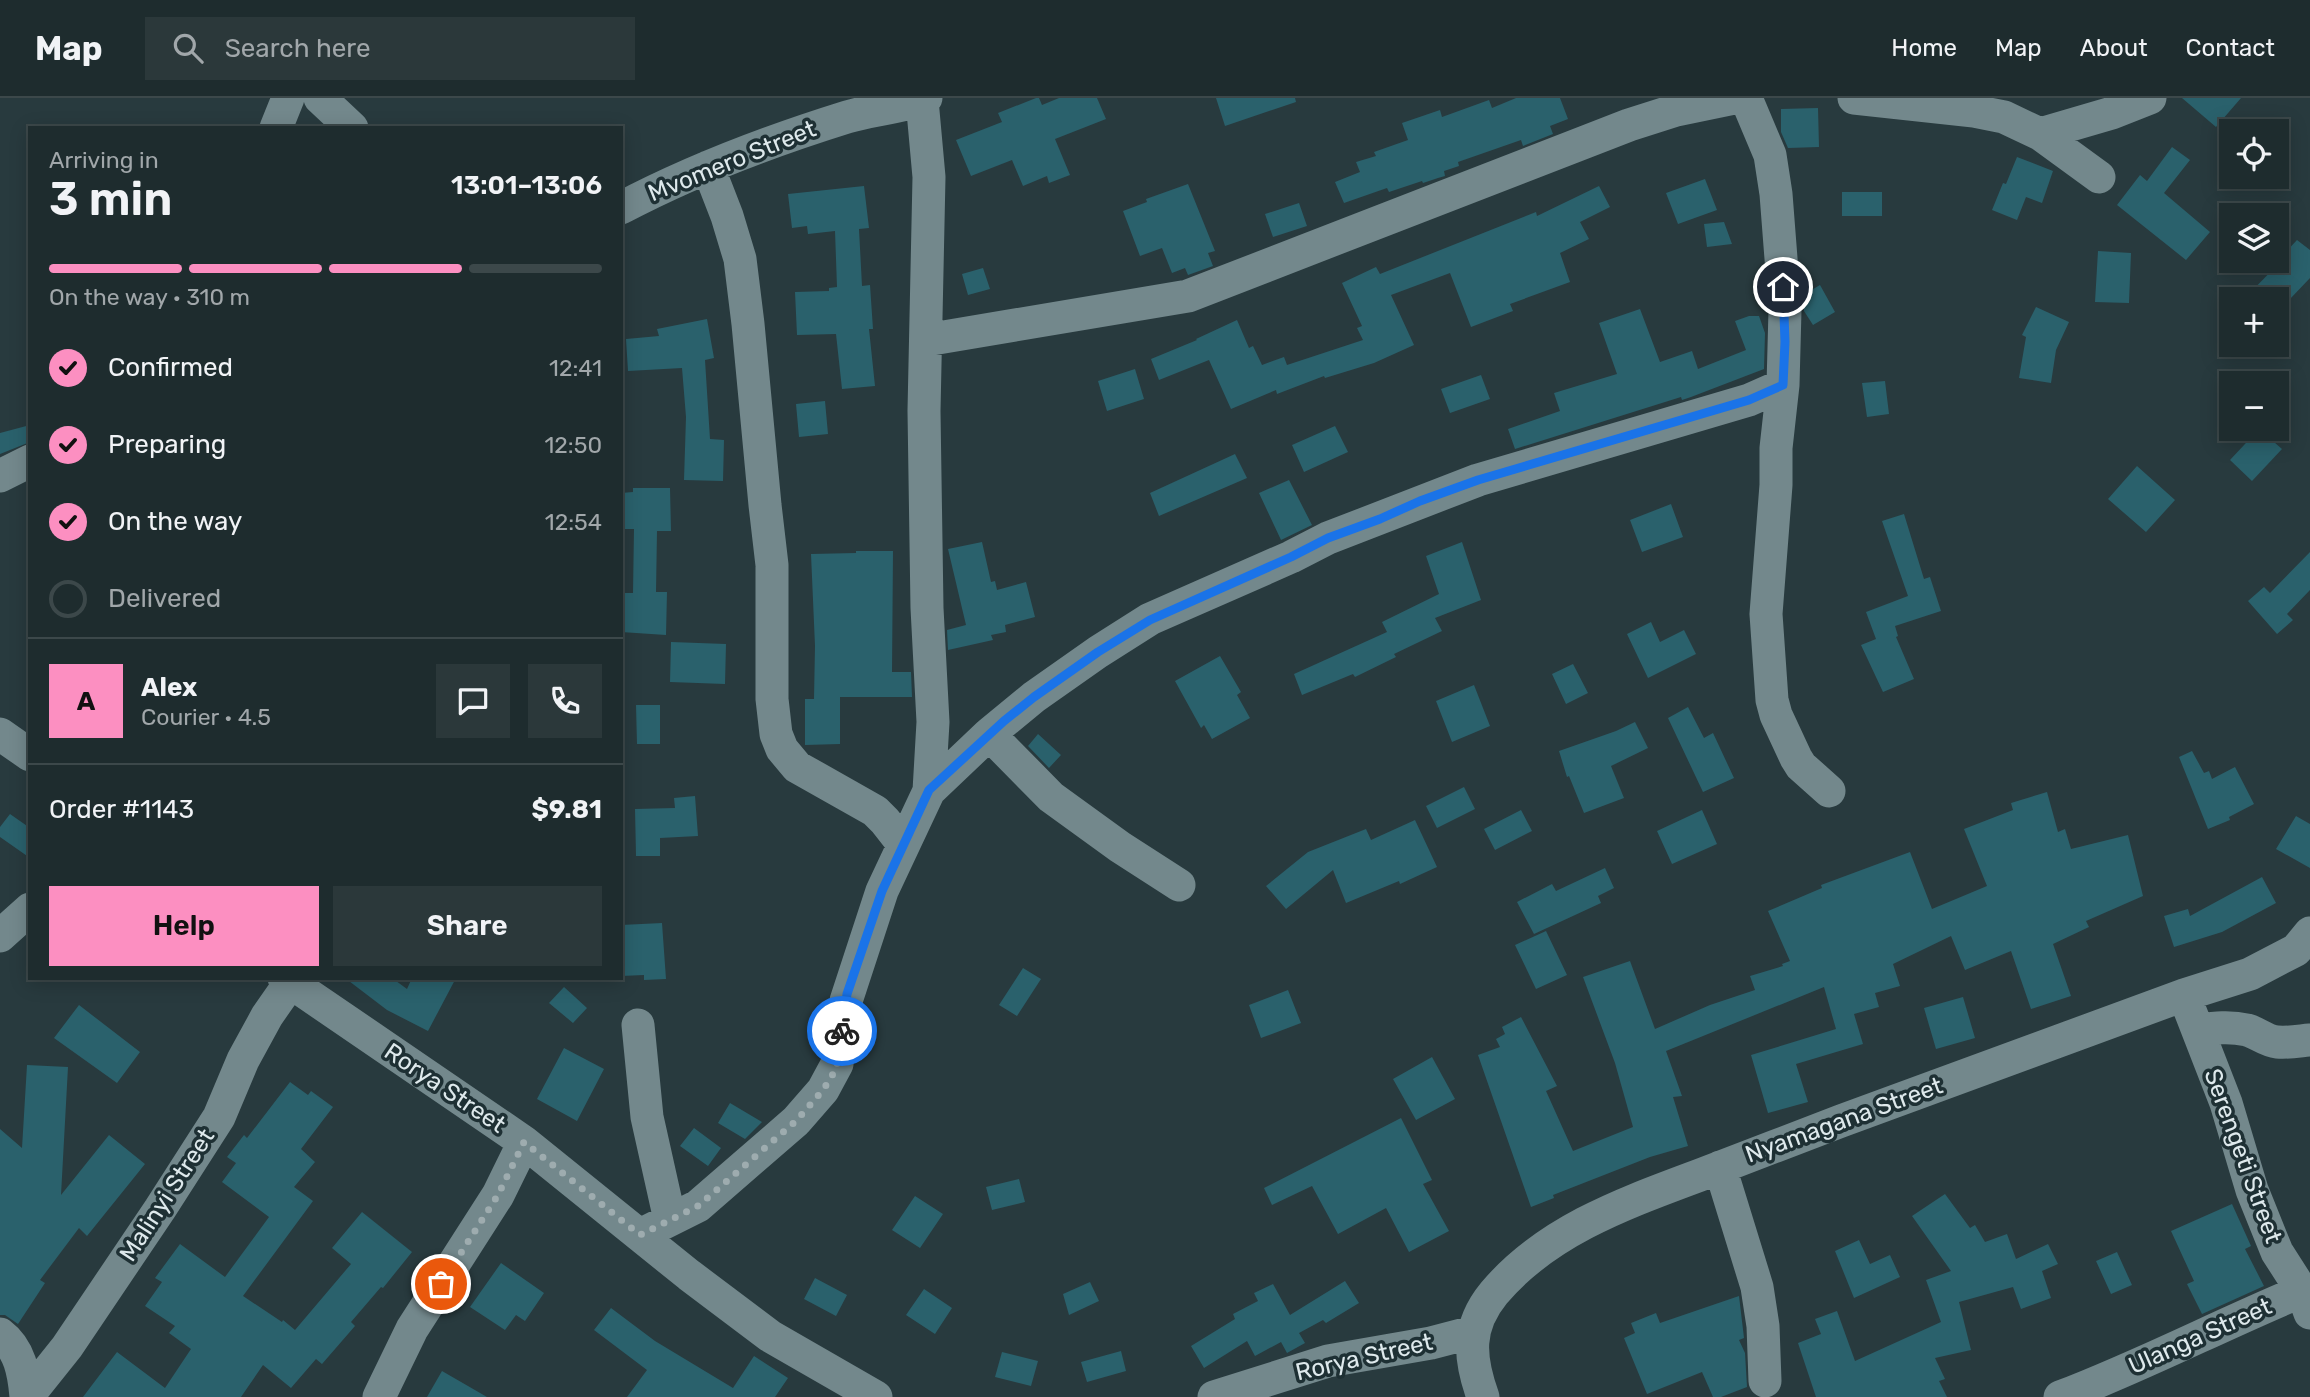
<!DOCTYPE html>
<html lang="en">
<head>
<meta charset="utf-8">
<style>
	:root { --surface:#1e2c2e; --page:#2b383a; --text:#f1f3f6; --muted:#a1a7aa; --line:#3c484a; --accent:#fc8fc1 }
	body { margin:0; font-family:Rubik,sans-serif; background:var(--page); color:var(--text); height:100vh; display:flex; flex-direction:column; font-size:26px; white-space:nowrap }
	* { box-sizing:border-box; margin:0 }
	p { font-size:23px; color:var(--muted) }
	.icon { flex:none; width:38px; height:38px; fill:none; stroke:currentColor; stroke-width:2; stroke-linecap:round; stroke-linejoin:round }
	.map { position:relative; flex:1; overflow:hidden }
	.drawer { position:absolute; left:28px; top:28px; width:595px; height:854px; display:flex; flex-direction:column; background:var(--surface); border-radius:0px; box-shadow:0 4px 18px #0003,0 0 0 2px var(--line) }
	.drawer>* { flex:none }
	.tools { position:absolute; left:2219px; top:21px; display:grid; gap:14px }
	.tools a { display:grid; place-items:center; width:70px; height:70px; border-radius:0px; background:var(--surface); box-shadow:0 4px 18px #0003,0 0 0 2px var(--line); font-size:35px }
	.pin { position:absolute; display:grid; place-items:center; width:60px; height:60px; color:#fff; margin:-30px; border:4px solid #fff; border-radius:50%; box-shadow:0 2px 7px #0007 }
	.courier { position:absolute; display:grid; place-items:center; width:70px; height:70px; margin:-35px; border:5px solid #1a73e8; border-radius:50%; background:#fff; color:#222; box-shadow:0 2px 9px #0007 }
	.head em { font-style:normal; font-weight:600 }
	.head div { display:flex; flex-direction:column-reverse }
	.head { display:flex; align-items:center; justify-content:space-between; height:119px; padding:0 21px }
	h1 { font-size:46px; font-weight:600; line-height:52px }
	.bar { display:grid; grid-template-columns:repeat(4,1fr); gap:10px 7px; align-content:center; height:84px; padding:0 21px }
	.bar i { height:9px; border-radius:5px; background:var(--line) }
	.bar .active { background:var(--accent) }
	.bar p { grid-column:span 4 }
	.line { display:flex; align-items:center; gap:18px; padding:0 21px; border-top:2px solid var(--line) }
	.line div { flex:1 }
	.round { display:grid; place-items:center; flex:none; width:74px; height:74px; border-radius:0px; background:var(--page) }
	ol { padding:0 21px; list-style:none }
	li { display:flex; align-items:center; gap:21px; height:77px }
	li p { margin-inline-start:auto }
	li .icon { padding:7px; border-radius:50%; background:var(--accent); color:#111; stroke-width:4 }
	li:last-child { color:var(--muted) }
	li i { width:38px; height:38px; border:4px solid var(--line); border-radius:50% }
	.action { display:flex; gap:14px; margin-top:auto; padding:14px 21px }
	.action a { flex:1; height:80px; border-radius:0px; background:var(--accent); color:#111; font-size:28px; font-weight:600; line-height:80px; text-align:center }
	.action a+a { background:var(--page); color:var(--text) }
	header { display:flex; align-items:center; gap:42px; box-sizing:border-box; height:98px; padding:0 35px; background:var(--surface); border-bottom:2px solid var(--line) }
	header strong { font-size:33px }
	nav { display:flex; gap:38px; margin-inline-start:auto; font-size:24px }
	.search { width:490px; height:63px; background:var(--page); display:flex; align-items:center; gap:18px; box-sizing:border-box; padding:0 24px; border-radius:0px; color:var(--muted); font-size:26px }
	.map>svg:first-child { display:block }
	.building { fill:#2a616c }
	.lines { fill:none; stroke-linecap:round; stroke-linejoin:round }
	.minor { stroke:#73888c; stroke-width:33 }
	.done { stroke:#9eacaf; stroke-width:7; stroke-dasharray:0 12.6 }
	.route { stroke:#1a73e8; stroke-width:9 }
	.labels { text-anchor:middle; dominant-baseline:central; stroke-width:7; stroke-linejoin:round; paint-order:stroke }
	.street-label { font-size:24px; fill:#dee9ec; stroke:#1e3034 }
</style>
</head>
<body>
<header>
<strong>Map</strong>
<div class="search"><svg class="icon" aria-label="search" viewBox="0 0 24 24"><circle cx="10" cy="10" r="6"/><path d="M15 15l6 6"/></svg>Search here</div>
<nav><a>Home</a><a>Map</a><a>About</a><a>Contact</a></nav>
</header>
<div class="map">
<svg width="2310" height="1299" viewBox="0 0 2310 1299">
	<rect width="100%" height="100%" fill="#283a3e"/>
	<path class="building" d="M1036 0H1039L1042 7 1059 0H1097L1106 21 1055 41 1070 77 1049 85 1047 78 1023 88 1012 62 971 78 956 42 1002 24 998 15Z
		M1216 0H1295L1296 4 1225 28Z
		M1516 0H1560L1568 21 1550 28 1553 36 1523 48 1521 42 1458 64 1459 68 1444 73 1445 78 1438 80 1423 85 1422 83 1389 94 1387 90 1344 105 1335 84 1360 74 1356 64 1376 58 1374 54 1408 42 1402 25 1440 12 1442 19 1489 2 1492 10Z
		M2182 0H2241L2216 29Z
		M1818 10 1819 49 1788 50 1781 34V11Z
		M2172 49 2190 62 2164 95 2210 134 2186 162 2117 107 2140 77 2147 83Z
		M2017 59 2053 73 2042 105 2026 99 2017 122 1992 112 2003 85 2006 86Z
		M1705 81 1717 112 1678 126 1666 95Z
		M1188 86 1215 153 1208 155 1213 168 1188 177 1185 170 1172 175 1162 150 1140 158 1123 113 1147 104 1146 101Z
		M864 88 869 130 859 131 862 188 870 187 873 231H869L875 288 842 291 836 236 797 237 795 194 829 193V190L837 189 835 133 808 136 807 128 792 130 788 96Z
		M1599 88 1610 109 1580 124 1589 141 1560 155 1570 184 1510 206 1513 213 1471 229 1450 175 1391 197 1414 247 1374 265 1325 280 1324 278 1277 296 1276 292 1231 311 1209 262 1159 282 1151 261 1197 242 1196 241 1237 222 1249 250 1253 248 1262 267 1284 259 1287 267 1363 242 1357 230 1362 228 1342 185 1376 169 1380 176 1536 114 1537 118Z
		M1842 94H1882V118H1842Z
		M1299 105 1307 128 1273 139 1265 116Z
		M1724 124 1732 146 1707 149 1704 126Z
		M2297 142 2310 152V180L2290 201H2244L2284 160 2282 158Z
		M2098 153 2131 155 2129 205 2095 204Z
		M983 170 990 191 968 197 962 176Z
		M1820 187 1835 214 1813 227 1804 213 1803 197Z
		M2036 209 2069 224 2056 252 2051 285 2019 280 2026 239 2022 237Z
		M1640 211 1660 264 1692 253 1698 271 1746 252 1735 223 1749 218H1759L1765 235 1764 271 1691 299 1682 302 1681 299 1515 351 1508 331 1560 313 1554 295 1617 276 1599 225Z
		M707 221 714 260 705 262 710 341 724 342 723 383 684 382 686 319 682 270 628 273 626 241 659 238 657 231Z
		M1135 271 1144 301 1107 313 1098 283Z
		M1481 277 1490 301 1450 315 1441 291Z
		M1885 283 1889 316 1867 319 1862 285Z
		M825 303 828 336 799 339 796 306Z
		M30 327V344L0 356V335Z
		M1335 328 1348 354 1304 374 1292 347Z
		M2259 331 2282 351 2252 383 2230 362Z
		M1235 356 1247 380 1159 418 1150 395Z
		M2137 368 2175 402 2146 434 2108 401Z
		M1289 382 1312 427 1281 442 1259 395Z
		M633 390H670L671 433H657L656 494H667L666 537 621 534V495H633L634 431H621V395L633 394Z
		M1671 406 1683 439 1642 454 1630 422Z
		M1904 416 1924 481 1930 479 1941 513 1895 528 1898 538 1896 539 1914 581 1883 594 1861 547 1876 541 1866 514 1908 498 1882 423Z
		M982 444 991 484 995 483 997 492 1026 484 1035 519 1005 527 1006 534 991 537 993 542 948 552 947 532 966 527 948 451Z
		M1462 444 1481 502 1435 520 1442 533 1394 556 1396 559 1355 579 1353 576 1302 597 1294 576 1387 534 1382 524 1439 496 1426 458Z
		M856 453H893L892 574H911L912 599H840V646L805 647V601H814L815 548 811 456 856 455Z
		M2310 454V492L2287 516 2293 522 2277 536 2248 503 2264 489 2270 495Z
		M1651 524 1660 544 1684 532 1696 556 1648 580 1627 536Z
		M671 544 726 546 725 586 670 584Z
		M1220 558 1241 594 1237 597 1250 620 1212 641 1204 627 1201 630 1175 583Z
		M1573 566 1588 595 1566 606 1552 576Z
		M1474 587 1490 628 1452 644 1436 603Z
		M636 607H660V646H637Z
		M1688 609 1704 640 1713 635 1734 680 1703 694 1668 620Z
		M1635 624 1648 650 1611 668 1624 700 1584 715 1569 678 1567 679 1559 653 1616 633Z
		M1038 636 1061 657 1049 670 1028 648Z
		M2192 653 2204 675 2209 673 2212 681 2235 669 2254 706 2229 719 2230 722 2208 731 2179 659Z
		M1464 689 1475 711 1437 730 1426 708Z
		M2047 694 2058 734 2065 731 2071 751 2128 737 2143 798 2086 823 2089 829 2053 846 2071 898 2031 911 2011 853 1965 872 1951 838 1893 866 1900 888 1875 895 1879 909 1854 916 1863 946 1796 966 1808 1004 1768 1015 1751 957 1836 931 1824 889 1666 953 1682 998 1673 999 1688 1048 1650 1059 1553 1097 1554 1100 1531 1109 1478 957 1500 949 1496 941 1505 936 1502 929 1521 919 1557 988 1546 993 1573 1053 1633 1029 1615 965 1583 879 1630 863 1655 931 1710 907 1755 892 1750 878 1783 868 1782 866 1790 863 1768 813 1822 790 1821 787 1910 754 1932 811 1987 788 1964 731 2013 712 2011 705Z
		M695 698 698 738 660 740V758H636L635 711 675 710 674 700Z
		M1521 712 1532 733 1495 752 1484 731Z
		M1702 712 1717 746 1672 766 1657 733Z
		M10 716 30 730V760L0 739V729Z
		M2296 718 2310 726V770L2276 751Z
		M1415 722 1437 769 1400 786 1399 783 1346 805 1333 772 1286 811 1266 788 1308 754 1366 731 1371 742Z
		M1605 770 1614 790 1598 798 1601 805 1534 836 1517 804 1552 786 1556 793Z
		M2262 779 2276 805 2222 834 2174 849 2164 818 2188 811 2190 818Z
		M662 825 666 881 644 882V877L621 878V827Z
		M1546 833 1567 877 1536 891 1515 847Z
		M1023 870 1041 881 1017 918 999 907Z
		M345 880H392L407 891 412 880H456L428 933 387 912Z
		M564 889 587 910 573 925 549 905Z
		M1288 892 1301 925 1261 940 1249 907Z
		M1963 899 1975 940 1936 951 1924 910Z
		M79 907 140 954 117 985 54 940Z
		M564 950 604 971 577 1023 537 1001Z
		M1432 959 1455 1001 1416 1022 1393 981Z
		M27 967 68 969 61 1097 109 1037 145 1066 87 1138 79 1130 40 1182 45 1185 18 1226 5 1217H0V1031L22 1050Z
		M290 984 308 997 311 993 333 1009 301 1051 315 1064 294 1089 313 1103 243 1198 282 1224 283 1222 295 1232 351 1166 332 1150 362 1114 412 1154 383 1190 381 1189 351 1224 355 1228 322 1266 316 1261 291 1290 263 1267 241 1299H83L117 1254 165 1290 191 1251 169 1235 175 1228 145 1208 162 1184 155 1180 180 1146 225 1179 269 1119 222 1084 236 1065 227 1059 244 1037 247 1040Z
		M730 1005 762 1024 745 1041 718 1025Z
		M1401 1020 1432 1082 1423 1086 1449 1133 1409 1154 1386 1110 1338 1136 1312 1088 1272 1107 1264 1090Z
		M694 1030 721 1050 708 1068 680 1048Z
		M1019 1081 1025 1104 992 1112 986 1089Z
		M1945 1096 1970 1130 1975 1127 1985 1144 2007 1136 2016 1161 2048 1146 2058 1166 2042 1173 2051 1200 2021 1211 2013 1189 1959 1204 1971 1252 1935 1260 1945 1281 1939 1283 1947 1299H1816L1798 1245 1821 1236 1815 1221 1837 1213 1855 1263 1941 1224 1926 1182 1951 1173 1912 1118Z
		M915 1098 943 1116 920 1150 892 1132Z
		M2232 1106 2251 1148 2245 1151 2264 1188 2202 1216 2187 1186 2194 1183 2171 1133Z
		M1859 1142 1870 1166 1890 1157 1900 1179 1854 1200 1835 1153Z
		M2117 1154 2132 1187 2111 1196 2096 1163Z
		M501 1165 544 1195 525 1223 516 1217 505 1232 470 1209Z
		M815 1180 847 1197 836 1218 804 1201Z
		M1345 1183 1359 1205 1326 1225 1323 1222 1299 1235 1305 1245 1287 1255 1281 1244 1255 1258 1247 1243 1204 1270 1191 1248 1235 1221 1233 1216 1258 1203 1254 1195 1273 1186 1290 1217Z
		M1090 1184 1099 1203 1069 1217 1063 1196Z
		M924 1191 952 1210 935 1236 906 1217Z
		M1739 1198 1744 1240 1739 1242 1745 1255 1747 1289 1721 1299H1713L1702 1274 1647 1296 1624 1240 1635 1235 1631 1225 1656 1215 1660 1225Z
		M611 1210 655 1243 733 1290 754 1258 788 1280 775 1299H627L647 1272 594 1232Z
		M1121 1253 1126 1273 1087 1284 1081 1264Z
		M1002 1254 1038 1263 1031 1288 995 1279Z
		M442 1273 487 1299H427Z"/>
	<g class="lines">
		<path class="minor" d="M320 0 352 30
			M1746 0 1770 57 1776 96 1785 212 1783 287 1776 350V387L1766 516 1772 602 1776 617 1796 660 1801 668 1829 693
			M1854 0 1974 13 2004 19 2040 36 2099 79
			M922 2 929 79 924 313 927 510 933 624 929 693
			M276 30 288 0
			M2040 36 2112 15 2150 0
			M708 69 727 118 740 161 748 226 765 407 772 467V601L776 636 782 651 797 669 875 713 885 723 903 746
			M621 110C693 72 770 43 847 19 873 11 901 10 926 0
			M926 242 1188 198 1629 27 1676 12 1734 0
			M0 378 30 363
			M0 636 30 657
			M989 636 1051 699 1120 749 1179 787
			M0 838 30 811
			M284 880 524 1044 689 1177 770 1238 876 1299
			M2184 897 2226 1005 2252 1092 2277 1154 2302 1193 2310 1215
			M638 927 647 1019 670 1122
			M2198 932C2214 930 2230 928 2247 932 2258 935 2266 943 2277 944 2289 945 2299 943 2310 942
			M1720 1069 1757 1189 1763 1228 1765 1283
			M640 1137 698 1108 796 1023 823 992 837 966 846 903 882 793 929 693 989 636 1034 599 1098 554 1150 521 1291 459 1328 440 1478 382 1749 302 1783 287
			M0 1236C20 1251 24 1275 26 1299
			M27 1299 67 1249 160 1111 219 1019 243 962 267 918 290 885
			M379 1299 412 1231 498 1097 524 1044
			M1214 1299 1328 1263 1431 1245 1473 1234
			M1483 1299C1469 1260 1466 1229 1494 1195 1549 1130 1631 1103 1708 1074 1752 1057 1797 1040 1841 1023 1956 981 2070 939 2184 897L2250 876 2296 852 2310 835
			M2060 1299C2142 1268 2220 1227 2302 1193"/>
	</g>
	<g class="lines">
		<path class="done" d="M441 1186 498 1097 524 1044 640 1137 698 1108 796 1023 823 992 832 978 837 966 842 933"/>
		<path class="route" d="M842 933 847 896 882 793 929 692 1004 623 1034 599 1098 554 1150 522 1291 459 1328 440 1380 421 1420 403 1478 382 1749 302 1783 287 1785 244 1783 189"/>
	</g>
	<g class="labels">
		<g class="street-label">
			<text transform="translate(732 63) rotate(-22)">Mvomero Street</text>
			<text transform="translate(445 990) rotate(34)">Rorya Street</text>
			<text transform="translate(1844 1022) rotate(-20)">Nyamagana Street</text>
			<text transform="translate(2243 1058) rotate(70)">Serengeti Street</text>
			<text transform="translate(167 1097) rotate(-57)">Malinyi Street</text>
			<text transform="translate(2200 1238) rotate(-24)">Ulanga Street</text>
			<text transform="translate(1364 1259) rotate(-13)">Rorya Street</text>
		</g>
	</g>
</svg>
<div class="tools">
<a><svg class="icon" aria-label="locate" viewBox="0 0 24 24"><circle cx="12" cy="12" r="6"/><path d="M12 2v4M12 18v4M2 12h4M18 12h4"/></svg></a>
<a><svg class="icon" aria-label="layers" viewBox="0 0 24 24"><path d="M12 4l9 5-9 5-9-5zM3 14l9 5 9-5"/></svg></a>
<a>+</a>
<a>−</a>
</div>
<div class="pin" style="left:441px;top:1186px;background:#ea580c"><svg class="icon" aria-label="bag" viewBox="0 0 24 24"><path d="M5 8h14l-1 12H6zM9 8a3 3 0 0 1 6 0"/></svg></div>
<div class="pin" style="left:1783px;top:189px;background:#1f2937"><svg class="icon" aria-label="home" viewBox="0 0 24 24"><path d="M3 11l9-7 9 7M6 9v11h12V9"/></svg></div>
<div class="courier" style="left:842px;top:933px"><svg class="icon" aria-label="bike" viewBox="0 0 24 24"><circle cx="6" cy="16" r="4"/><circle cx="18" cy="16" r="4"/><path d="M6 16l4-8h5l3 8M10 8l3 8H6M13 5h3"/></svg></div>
<section class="drawer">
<div class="head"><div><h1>3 min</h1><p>Arriving in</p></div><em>13:01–13:06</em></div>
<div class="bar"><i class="active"></i><i class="active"></i><i class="active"></i><i></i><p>On the way · 310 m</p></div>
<ol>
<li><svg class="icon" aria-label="check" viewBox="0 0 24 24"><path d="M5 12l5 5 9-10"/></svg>Confirmed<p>12:41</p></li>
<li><svg class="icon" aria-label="check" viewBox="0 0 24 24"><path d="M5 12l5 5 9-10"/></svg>Preparing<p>12:50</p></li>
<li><svg class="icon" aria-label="check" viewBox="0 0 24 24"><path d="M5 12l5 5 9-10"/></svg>On the way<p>12:54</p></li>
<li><i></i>Delivered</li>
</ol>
<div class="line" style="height:126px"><b class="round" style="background:var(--accent);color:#111">A</b><div><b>Alex</b><p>Courier · 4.5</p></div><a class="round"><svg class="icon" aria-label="chat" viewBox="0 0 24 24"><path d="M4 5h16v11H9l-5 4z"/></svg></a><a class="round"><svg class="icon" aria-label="phone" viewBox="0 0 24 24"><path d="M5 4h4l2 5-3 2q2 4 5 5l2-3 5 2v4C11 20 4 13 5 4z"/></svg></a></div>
<div class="line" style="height:91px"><div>Order #1143</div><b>$9.81</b></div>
<div class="action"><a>Help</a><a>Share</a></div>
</section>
</div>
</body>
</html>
